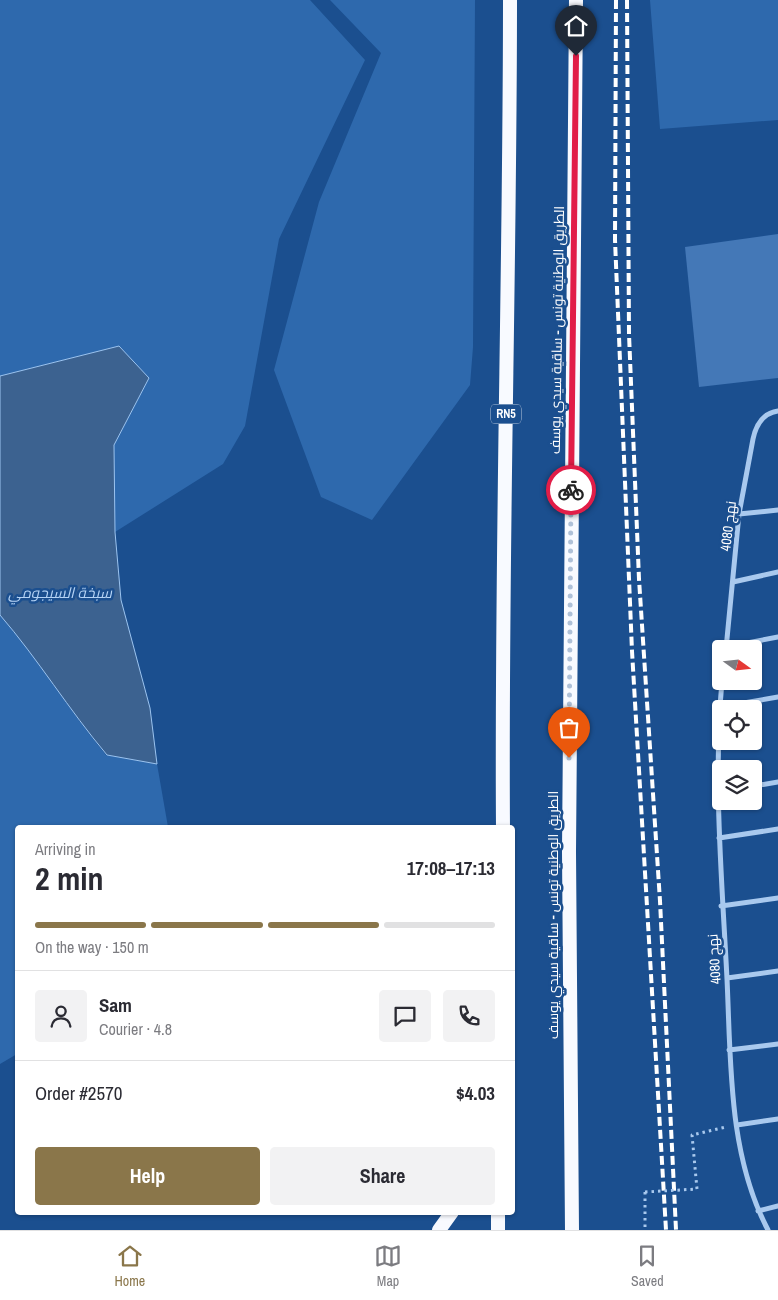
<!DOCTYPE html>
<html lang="en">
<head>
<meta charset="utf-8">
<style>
	:root { --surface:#fff; --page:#f2f2f3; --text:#2b2b33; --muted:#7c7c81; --line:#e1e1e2; --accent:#8a764a }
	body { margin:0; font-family:"Archivo Narrow",Cairo,sans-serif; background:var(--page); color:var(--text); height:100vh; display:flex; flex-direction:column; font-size:19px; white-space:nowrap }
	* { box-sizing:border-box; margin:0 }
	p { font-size:16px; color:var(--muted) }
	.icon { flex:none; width:28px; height:28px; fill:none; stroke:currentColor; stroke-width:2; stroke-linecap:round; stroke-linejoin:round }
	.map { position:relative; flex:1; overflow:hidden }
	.sheet { position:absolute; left:15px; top:825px; width:500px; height:390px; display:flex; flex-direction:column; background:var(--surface); border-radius:5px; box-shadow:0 1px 4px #0004 }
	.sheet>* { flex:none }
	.needle { width:32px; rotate:105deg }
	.tools { position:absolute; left:712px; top:640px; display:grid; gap:10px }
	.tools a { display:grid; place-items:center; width:50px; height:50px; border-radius:5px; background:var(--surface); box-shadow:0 1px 4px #0004; font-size:25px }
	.pin { position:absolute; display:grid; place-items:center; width:42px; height:42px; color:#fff; margin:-51px -21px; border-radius:50% 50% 50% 0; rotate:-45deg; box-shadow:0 0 5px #0007 }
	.pin .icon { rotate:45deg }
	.courier { position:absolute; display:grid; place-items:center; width:50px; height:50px; margin:-25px; border:4px solid #e11d48; border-radius:50%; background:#fff; color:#222; box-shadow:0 1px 6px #0007 }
	.overview em { font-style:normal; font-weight:700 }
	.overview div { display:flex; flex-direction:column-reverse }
	.overview { display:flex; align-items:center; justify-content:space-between; height:85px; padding:0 20px }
	h1 { font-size:32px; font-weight:700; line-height:38px }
	.bar { display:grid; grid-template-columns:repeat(4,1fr); gap:8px 5px; align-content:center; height:60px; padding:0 20px }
	.bar i { height:6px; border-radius:4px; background:var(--line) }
	.bar .on { background:var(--accent) }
	.bar p { grid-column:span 4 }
	.line { display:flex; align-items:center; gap:12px; padding:0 20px; border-top:1px solid var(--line) }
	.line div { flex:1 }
	.round { display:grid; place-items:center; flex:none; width:52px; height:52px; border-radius:5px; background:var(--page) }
	.cta { display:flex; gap:10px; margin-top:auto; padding:10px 20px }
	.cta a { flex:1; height:58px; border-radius:5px; background:var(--accent); color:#fff; font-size:20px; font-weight:700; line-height:58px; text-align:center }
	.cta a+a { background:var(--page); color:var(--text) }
	.tabs { display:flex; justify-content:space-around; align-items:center; height:70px; border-top:1px solid var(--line); background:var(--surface); font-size:14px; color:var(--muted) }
	.tabs a { display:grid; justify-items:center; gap:2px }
	.tabs .on { color:var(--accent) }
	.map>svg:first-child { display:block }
	.green { fill:#2e69ad }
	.water { fill:#3c6290; stroke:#9cc4f0 }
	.building { fill:#4478b7 }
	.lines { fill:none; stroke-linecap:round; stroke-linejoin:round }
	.path { stroke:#a9c9ee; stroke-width:3; stroke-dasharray:2.5 4; stroke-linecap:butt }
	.minor { stroke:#a9c9ee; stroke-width:5 }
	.trunk { stroke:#f8faff; stroke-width:14 }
	.rail { stroke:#fff; stroke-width:4; stroke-dasharray:9 4; stroke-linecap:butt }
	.path-bridge { stroke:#a9c9ee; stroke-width:3; stroke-dasharray:2.5 4; stroke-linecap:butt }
	.done { stroke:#afc1d8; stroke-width:5; stroke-dasharray:0 9 }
	.route { stroke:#e11d48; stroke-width:6 }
	.labels { text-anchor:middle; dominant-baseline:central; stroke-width:5; stroke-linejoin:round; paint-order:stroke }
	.shield { fill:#1b4f8f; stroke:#bbcadd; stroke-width:1 }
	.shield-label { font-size:12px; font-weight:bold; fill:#fff }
	.street-label { font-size:14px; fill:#fff; stroke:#1b4f8f }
	.water-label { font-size:15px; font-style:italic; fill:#b5d3f5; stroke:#1b4f8f }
</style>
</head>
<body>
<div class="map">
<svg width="778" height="1230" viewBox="0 0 778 1230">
	<rect width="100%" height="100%" fill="#1b4f8f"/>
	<path class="green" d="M0 0H310L365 60 279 239 245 426 223 464 115 532 114 445 149 378 119 346 0 376Z
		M330 0H475L473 347 470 385 372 520 321 497 274 370 319 202 381 53Z
		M650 0H778V120L660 129Z
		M0 615C38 659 69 710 106 755L157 764 168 827 18 828 17 1054 0 1064Z"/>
	<path class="water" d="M119 346 149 378 114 445 115 532 121 600 150 708 157 764 107 755C69 710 38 659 0 615V376Z"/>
	<path class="building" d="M778 234V378L699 387 685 247Z"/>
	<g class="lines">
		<path class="path" d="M697 1189 692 1135 726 1127
			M645 1192V1230"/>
		<path class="minor" d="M739 514 778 510
			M733 582 778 572
			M726 647 778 637
			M726 649 739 514 753 439C756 425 763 413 778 411
			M722 681C713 781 722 880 727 979 731 1063 728 1154 768 1230
			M720 707 778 697
			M754 786 778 782
			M719 838 778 829
			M721 906 778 898
			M727 978 778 971
			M729 1050 778 1044
			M737 1125 778 1119
			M758 1211 778 1206"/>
		<path class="trunk" d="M503 828C501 552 510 276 510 0
			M439 1230 452 1212
			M498 1230V1212
			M572 1230 569 852 576 0"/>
		<path class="rail" d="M616 0 615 240 632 651 666 1230
			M627 0 629 334 639 579 660 901 676 1230"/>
		<path class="path-bridge" d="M645 1192 697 1189"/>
	</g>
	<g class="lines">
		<path class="done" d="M569 758 571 490"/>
		<path class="route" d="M571 490 576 56"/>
	</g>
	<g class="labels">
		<rect class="shield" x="491" y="404.5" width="30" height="19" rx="4"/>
		<g class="shield-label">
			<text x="506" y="414">RN5</text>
		</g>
		<g class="street-label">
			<text transform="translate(557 330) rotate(-89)">الطريق الوطنية تونس - ساقية سيدي يوسف</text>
			<text transform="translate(728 526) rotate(-83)">نهج 4080</text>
			<text transform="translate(553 915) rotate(-90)">الطريق الوطنية تونس - ساقية سيدي يوسف</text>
			<text transform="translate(714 959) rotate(-94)">نهج 4080</text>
		</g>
		<g class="water-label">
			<text x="60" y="592">سبخة السيجومي</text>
		</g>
	</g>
</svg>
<div class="tools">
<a><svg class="needle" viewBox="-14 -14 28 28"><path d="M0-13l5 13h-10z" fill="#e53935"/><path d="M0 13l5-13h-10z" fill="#7c7c81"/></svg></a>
<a><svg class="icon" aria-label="locate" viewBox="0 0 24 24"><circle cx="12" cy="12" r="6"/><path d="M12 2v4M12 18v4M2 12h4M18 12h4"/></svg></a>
<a><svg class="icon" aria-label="layers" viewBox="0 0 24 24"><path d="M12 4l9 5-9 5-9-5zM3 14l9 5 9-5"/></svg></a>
</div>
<div class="pin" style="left:569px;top:758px;background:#ea580c"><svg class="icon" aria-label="bag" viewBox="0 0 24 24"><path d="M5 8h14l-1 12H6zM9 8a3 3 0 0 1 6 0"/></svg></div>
<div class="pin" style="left:576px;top:56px;background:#1f2937"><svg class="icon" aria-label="home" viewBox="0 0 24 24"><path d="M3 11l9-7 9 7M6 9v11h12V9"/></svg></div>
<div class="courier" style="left:571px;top:490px"><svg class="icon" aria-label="bike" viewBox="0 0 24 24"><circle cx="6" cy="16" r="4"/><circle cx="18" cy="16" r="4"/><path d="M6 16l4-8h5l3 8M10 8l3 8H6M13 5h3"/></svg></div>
<section class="sheet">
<div class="overview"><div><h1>2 min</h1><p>Arriving in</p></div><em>17:08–17:13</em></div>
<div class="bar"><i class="on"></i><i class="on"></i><i class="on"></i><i></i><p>On the way · 150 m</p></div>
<div class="line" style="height:90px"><a class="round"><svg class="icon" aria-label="person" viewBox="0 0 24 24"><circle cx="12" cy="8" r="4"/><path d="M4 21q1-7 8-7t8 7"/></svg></a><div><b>Sam</b><p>Courier · 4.8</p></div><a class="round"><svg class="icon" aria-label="chat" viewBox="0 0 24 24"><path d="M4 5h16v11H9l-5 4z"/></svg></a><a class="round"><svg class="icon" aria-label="phone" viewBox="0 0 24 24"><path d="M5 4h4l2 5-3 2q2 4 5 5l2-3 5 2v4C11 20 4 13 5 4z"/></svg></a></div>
<div class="line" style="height:65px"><div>Order #2570</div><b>$4.03</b></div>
<div class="cta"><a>Help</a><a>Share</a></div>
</section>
</div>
<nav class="tabs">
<a class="on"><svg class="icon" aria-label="home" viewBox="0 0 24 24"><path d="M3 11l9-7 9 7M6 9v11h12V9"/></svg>Home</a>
<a><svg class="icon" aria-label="map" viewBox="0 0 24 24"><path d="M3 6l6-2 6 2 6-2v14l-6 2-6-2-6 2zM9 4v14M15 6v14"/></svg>Map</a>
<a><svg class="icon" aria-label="saved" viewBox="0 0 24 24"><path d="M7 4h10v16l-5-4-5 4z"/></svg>Saved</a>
</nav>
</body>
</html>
